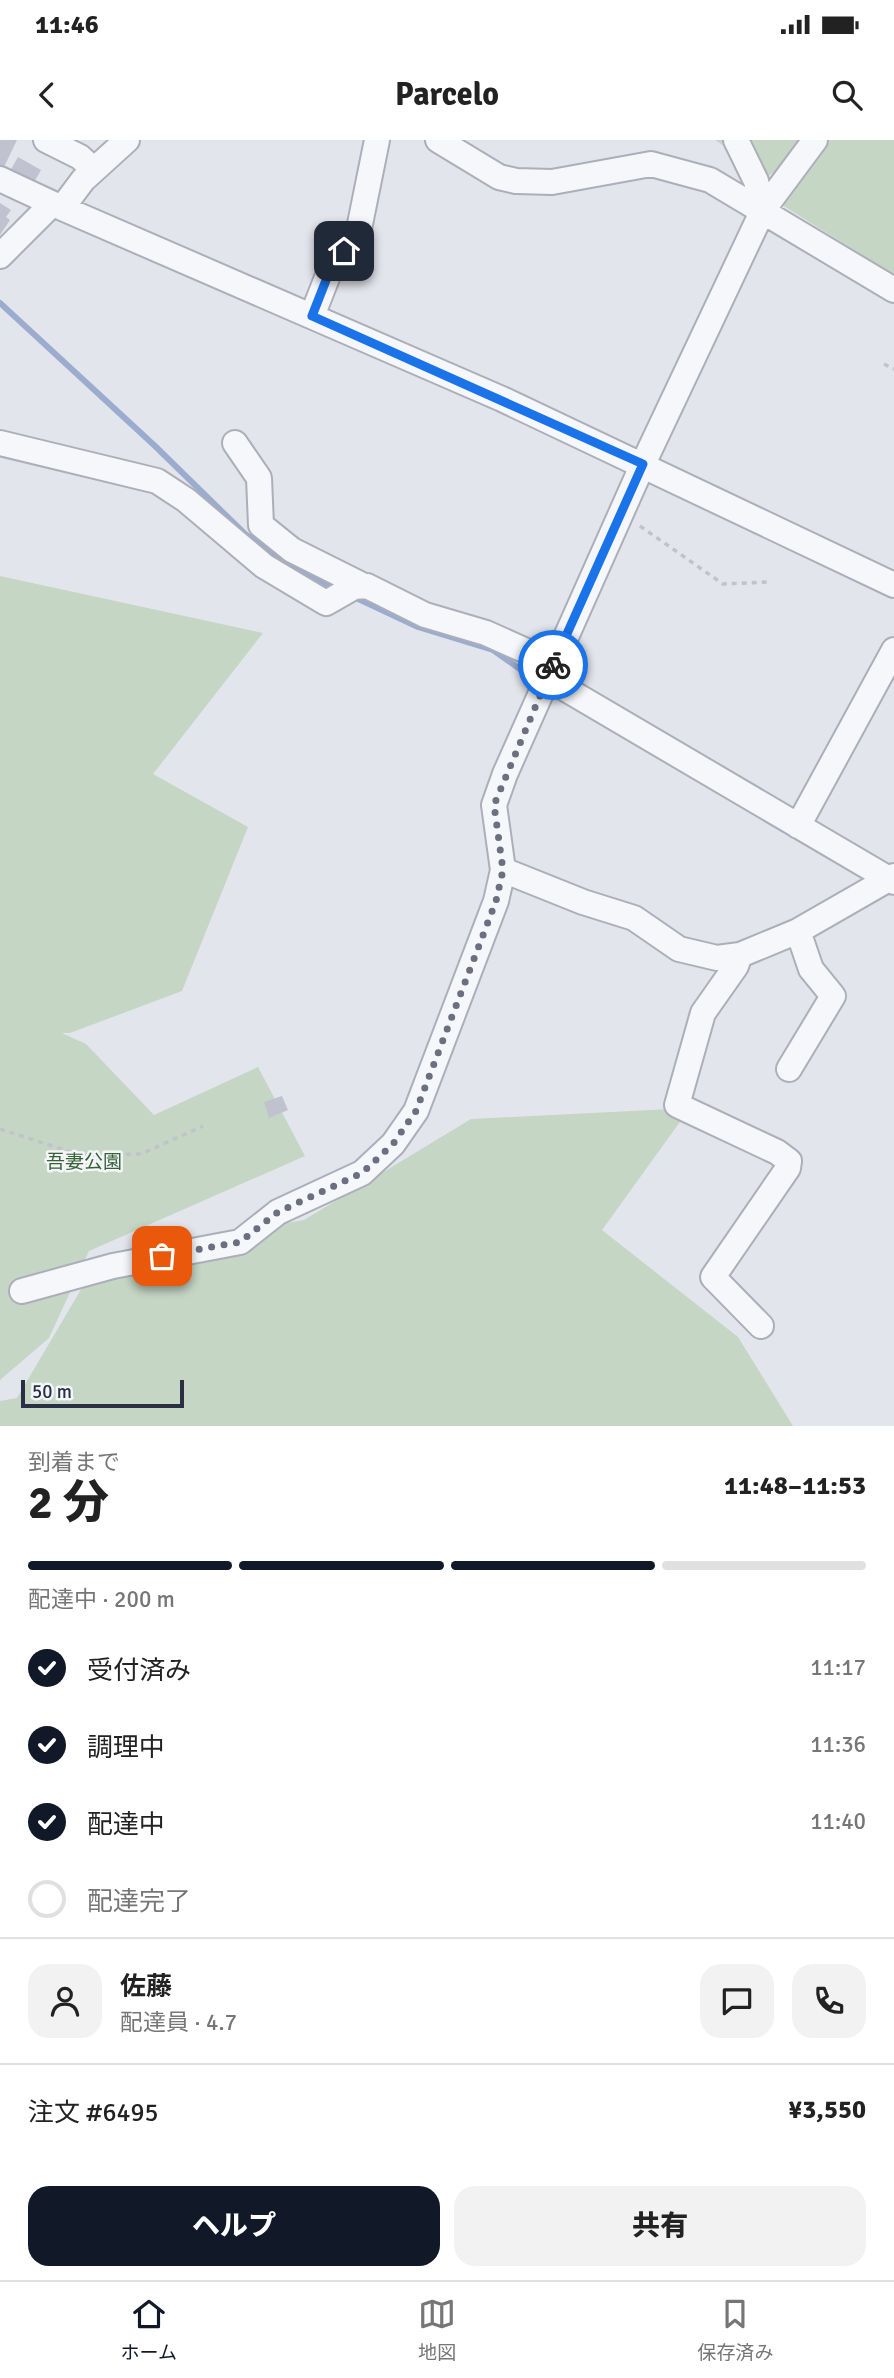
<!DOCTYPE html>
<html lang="ja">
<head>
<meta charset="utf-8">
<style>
	:root { --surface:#fff; --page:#f2f2f2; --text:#222; --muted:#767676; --line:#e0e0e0; --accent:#111827 }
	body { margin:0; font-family:Signika,"Noto Sans JP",sans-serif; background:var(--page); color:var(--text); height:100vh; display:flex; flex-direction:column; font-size:26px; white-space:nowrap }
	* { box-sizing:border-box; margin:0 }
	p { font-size:23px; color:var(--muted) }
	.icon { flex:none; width:38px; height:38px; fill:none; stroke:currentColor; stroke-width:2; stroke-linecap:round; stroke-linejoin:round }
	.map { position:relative; height:1286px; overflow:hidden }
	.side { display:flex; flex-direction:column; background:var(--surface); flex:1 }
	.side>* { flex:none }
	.scale { position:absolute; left:21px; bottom:18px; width:163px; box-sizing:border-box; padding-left:7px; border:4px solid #2a2f45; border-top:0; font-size:19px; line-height:24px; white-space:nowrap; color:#2a2f45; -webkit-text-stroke:5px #f3f5f9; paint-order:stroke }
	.pin { position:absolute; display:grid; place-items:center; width:60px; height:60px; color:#fff; margin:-30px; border-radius:14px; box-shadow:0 4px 10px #0006 }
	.courier { position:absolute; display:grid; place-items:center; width:70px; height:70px; margin:-35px; border:5px solid #1a73e8; border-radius:50%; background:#fff; color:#222; box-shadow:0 2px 9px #0007 }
	.overview em { font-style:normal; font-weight:800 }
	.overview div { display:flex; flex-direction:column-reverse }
	.overview { display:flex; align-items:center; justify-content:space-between; height:119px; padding:0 28px }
	h1 { font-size:46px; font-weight:800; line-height:52px }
	.bar { display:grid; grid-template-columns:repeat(4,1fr); gap:10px 7px; align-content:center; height:84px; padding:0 28px }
	.bar i { height:9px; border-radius:5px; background:var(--line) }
	.bar .on { background:var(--accent) }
	.bar p { grid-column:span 4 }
	.line { display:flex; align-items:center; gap:18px; padding:0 28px; border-top:2px solid var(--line) }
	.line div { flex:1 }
	.round { display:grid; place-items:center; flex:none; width:74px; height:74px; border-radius:21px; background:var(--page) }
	ol { padding:0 28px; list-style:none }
	li { display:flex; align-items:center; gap:21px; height:77px }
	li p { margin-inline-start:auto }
	li .icon { padding:7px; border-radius:50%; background:var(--accent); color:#fff; stroke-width:4 }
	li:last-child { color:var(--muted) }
	li i { width:38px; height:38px; border:4px solid var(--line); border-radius:50% }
	.action { display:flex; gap:14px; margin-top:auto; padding:14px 28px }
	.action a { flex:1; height:80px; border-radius:21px; background:var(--accent); color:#fff; font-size:28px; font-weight:800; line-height:80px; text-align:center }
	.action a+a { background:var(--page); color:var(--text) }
	.status { display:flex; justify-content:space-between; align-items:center; height:49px; padding:0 35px; background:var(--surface); direction:ltr }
	.status svg { height:19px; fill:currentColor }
	header { display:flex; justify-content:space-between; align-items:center; height:91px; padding:0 28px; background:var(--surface); font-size:32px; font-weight:800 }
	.tab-bar { display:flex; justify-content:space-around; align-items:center; height:98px; border-top:2px solid var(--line); background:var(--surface); font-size:19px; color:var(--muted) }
	.tab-bar a { display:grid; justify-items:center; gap:4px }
	.tab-bar .on { color:var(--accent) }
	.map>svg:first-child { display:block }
	.green { fill:#c5d6c4 }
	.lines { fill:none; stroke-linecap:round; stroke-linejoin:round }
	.stream { stroke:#9cacce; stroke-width:6 }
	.building { fill:#c0c3cf }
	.minor-casing { stroke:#acaeba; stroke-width:28 }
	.path { stroke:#c1c3cb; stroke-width:3.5; stroke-dasharray:5 5; stroke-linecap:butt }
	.minor { stroke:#f6f7fa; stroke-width:24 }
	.done { stroke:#6b6f7f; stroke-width:7; stroke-dasharray:0 12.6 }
	.route { stroke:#1a73e8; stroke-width:9 }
	.labels { text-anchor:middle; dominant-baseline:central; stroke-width:5; stroke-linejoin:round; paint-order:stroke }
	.park-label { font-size:19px; fill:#376236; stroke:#f3f5f9 }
</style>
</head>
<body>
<div class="status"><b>11:46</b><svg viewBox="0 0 49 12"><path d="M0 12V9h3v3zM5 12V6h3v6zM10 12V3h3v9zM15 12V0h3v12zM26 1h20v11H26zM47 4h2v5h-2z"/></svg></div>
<header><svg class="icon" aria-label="back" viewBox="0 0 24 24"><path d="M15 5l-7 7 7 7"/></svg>Parcelo<svg class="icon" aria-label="search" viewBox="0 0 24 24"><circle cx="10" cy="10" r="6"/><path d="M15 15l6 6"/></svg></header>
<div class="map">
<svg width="894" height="1286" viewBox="0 0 894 1286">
	<rect width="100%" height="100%" fill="#e3e5ec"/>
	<path class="green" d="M715 0H808L795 20 751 46 727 8Z
		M828 0H894V135L779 63Z
		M0 436 263 493 153 634 248 687 182 851 70 893H62L86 904 154 975 258 927 305 1016 89 1111 49 1198 0 1240Z
		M690 968 602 1090 738 1197 793 1286H0V1261L17 1258 96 1124 159 1104 304 1080 471 979Z"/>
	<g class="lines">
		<path class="stream" d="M0 163 155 306 245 394 278 417 336 449
			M352 456 418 487 493 510 534 539"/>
	</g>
	<path class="building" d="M0 0H17L4 27 0 25Z
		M18 17 41 30 33 44 10 31Z
		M0 63 11 70 6 77 10 80 0 95Z
		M282 956 288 970 269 978 264 962Z"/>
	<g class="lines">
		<defs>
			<path id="minor" d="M46 0 80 17 94 30
				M438 0 499 37 516 41 552 42 651 24 710 40 894 150
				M736 0 756 41 763 70
				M0 39 62 68 502 259 894 445
				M62 68 83 40 127 0
				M0 116 52 64
				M312 176 332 125 359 89 377 0
				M0 303 157 341 186 360 264 426 326 463 354 447 367 446 425 475 486 493 553 523
				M235 303 259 338 261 385 292 410 362 445
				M547 538 894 742
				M798 686 894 510
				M503 730 583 762 634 778 679 809 717 818 740 815 798 791 894 736
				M740 815 736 826 703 873 677 965 777 1012 789 1021 788 1028 713 1137 761 1186
				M789 929 833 856 811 829 798 791
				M22 1151 113 1126 240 1102 278 1072 362 1033 393 1004 416 971 496 761 503 730 494 665 505 634 643 324 763 70 815 0"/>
		</defs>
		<use href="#minor" class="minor-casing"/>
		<path class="path" d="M884 224 894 229
			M640 386 723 444 767 442
			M0 989 80 1015 141 1014 203 986"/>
		<use href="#minor" class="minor"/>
	</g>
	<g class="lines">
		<path class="done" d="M162 1116 240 1102 278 1072 362 1033 393 1004 416 971 496 761 503 730 494 665 553 525"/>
		<path class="route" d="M344 111 332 125 312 176 643 324 553 525"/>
	</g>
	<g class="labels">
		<g class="park-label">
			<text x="84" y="1022">吾妻公園</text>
		</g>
	</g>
</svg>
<div class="scale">50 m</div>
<div class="pin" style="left:162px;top:1116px;background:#ea580c"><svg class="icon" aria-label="bag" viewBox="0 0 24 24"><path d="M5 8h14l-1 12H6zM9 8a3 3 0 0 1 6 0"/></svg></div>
<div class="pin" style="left:344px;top:111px;background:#1f2937"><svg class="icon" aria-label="home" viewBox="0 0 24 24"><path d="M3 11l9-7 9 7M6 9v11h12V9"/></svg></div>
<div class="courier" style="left:553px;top:525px"><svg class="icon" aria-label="bike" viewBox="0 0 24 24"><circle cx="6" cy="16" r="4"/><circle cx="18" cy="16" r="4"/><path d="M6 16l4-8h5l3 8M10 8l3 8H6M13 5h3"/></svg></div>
</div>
<section class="side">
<div class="overview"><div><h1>2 分</h1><p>到着まで</p></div><em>11:48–11:53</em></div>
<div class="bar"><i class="on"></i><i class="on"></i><i class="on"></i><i></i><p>配達中 · 200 m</p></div>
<ol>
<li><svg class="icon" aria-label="check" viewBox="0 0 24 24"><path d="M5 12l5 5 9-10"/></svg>受付済み<p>11:17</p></li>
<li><svg class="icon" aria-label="check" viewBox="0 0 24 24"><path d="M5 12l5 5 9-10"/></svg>調理中<p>11:36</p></li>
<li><svg class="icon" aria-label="check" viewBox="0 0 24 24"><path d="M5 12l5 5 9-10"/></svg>配達中<p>11:40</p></li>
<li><i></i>配達完了</li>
</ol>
<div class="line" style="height:126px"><a class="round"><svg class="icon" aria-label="person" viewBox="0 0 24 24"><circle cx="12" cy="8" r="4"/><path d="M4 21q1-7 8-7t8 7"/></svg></a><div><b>佐藤</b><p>配達員 · 4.7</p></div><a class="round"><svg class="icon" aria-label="chat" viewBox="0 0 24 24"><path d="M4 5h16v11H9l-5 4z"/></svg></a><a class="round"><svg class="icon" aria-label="phone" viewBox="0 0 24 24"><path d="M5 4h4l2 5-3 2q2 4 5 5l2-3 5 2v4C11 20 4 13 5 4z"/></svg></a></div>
<div class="line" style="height:91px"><div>注文 #6495</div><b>¥3,550</b></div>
<div class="action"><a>ヘルプ</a><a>共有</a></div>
</section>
<nav class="tab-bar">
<a class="on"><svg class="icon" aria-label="home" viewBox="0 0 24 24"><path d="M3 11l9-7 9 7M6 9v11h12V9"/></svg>ホーム</a>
<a><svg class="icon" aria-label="map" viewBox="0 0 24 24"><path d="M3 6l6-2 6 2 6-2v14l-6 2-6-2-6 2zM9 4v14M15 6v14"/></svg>地図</a>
<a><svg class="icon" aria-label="saved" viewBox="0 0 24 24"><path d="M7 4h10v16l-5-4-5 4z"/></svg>保存済み</a>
</nav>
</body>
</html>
